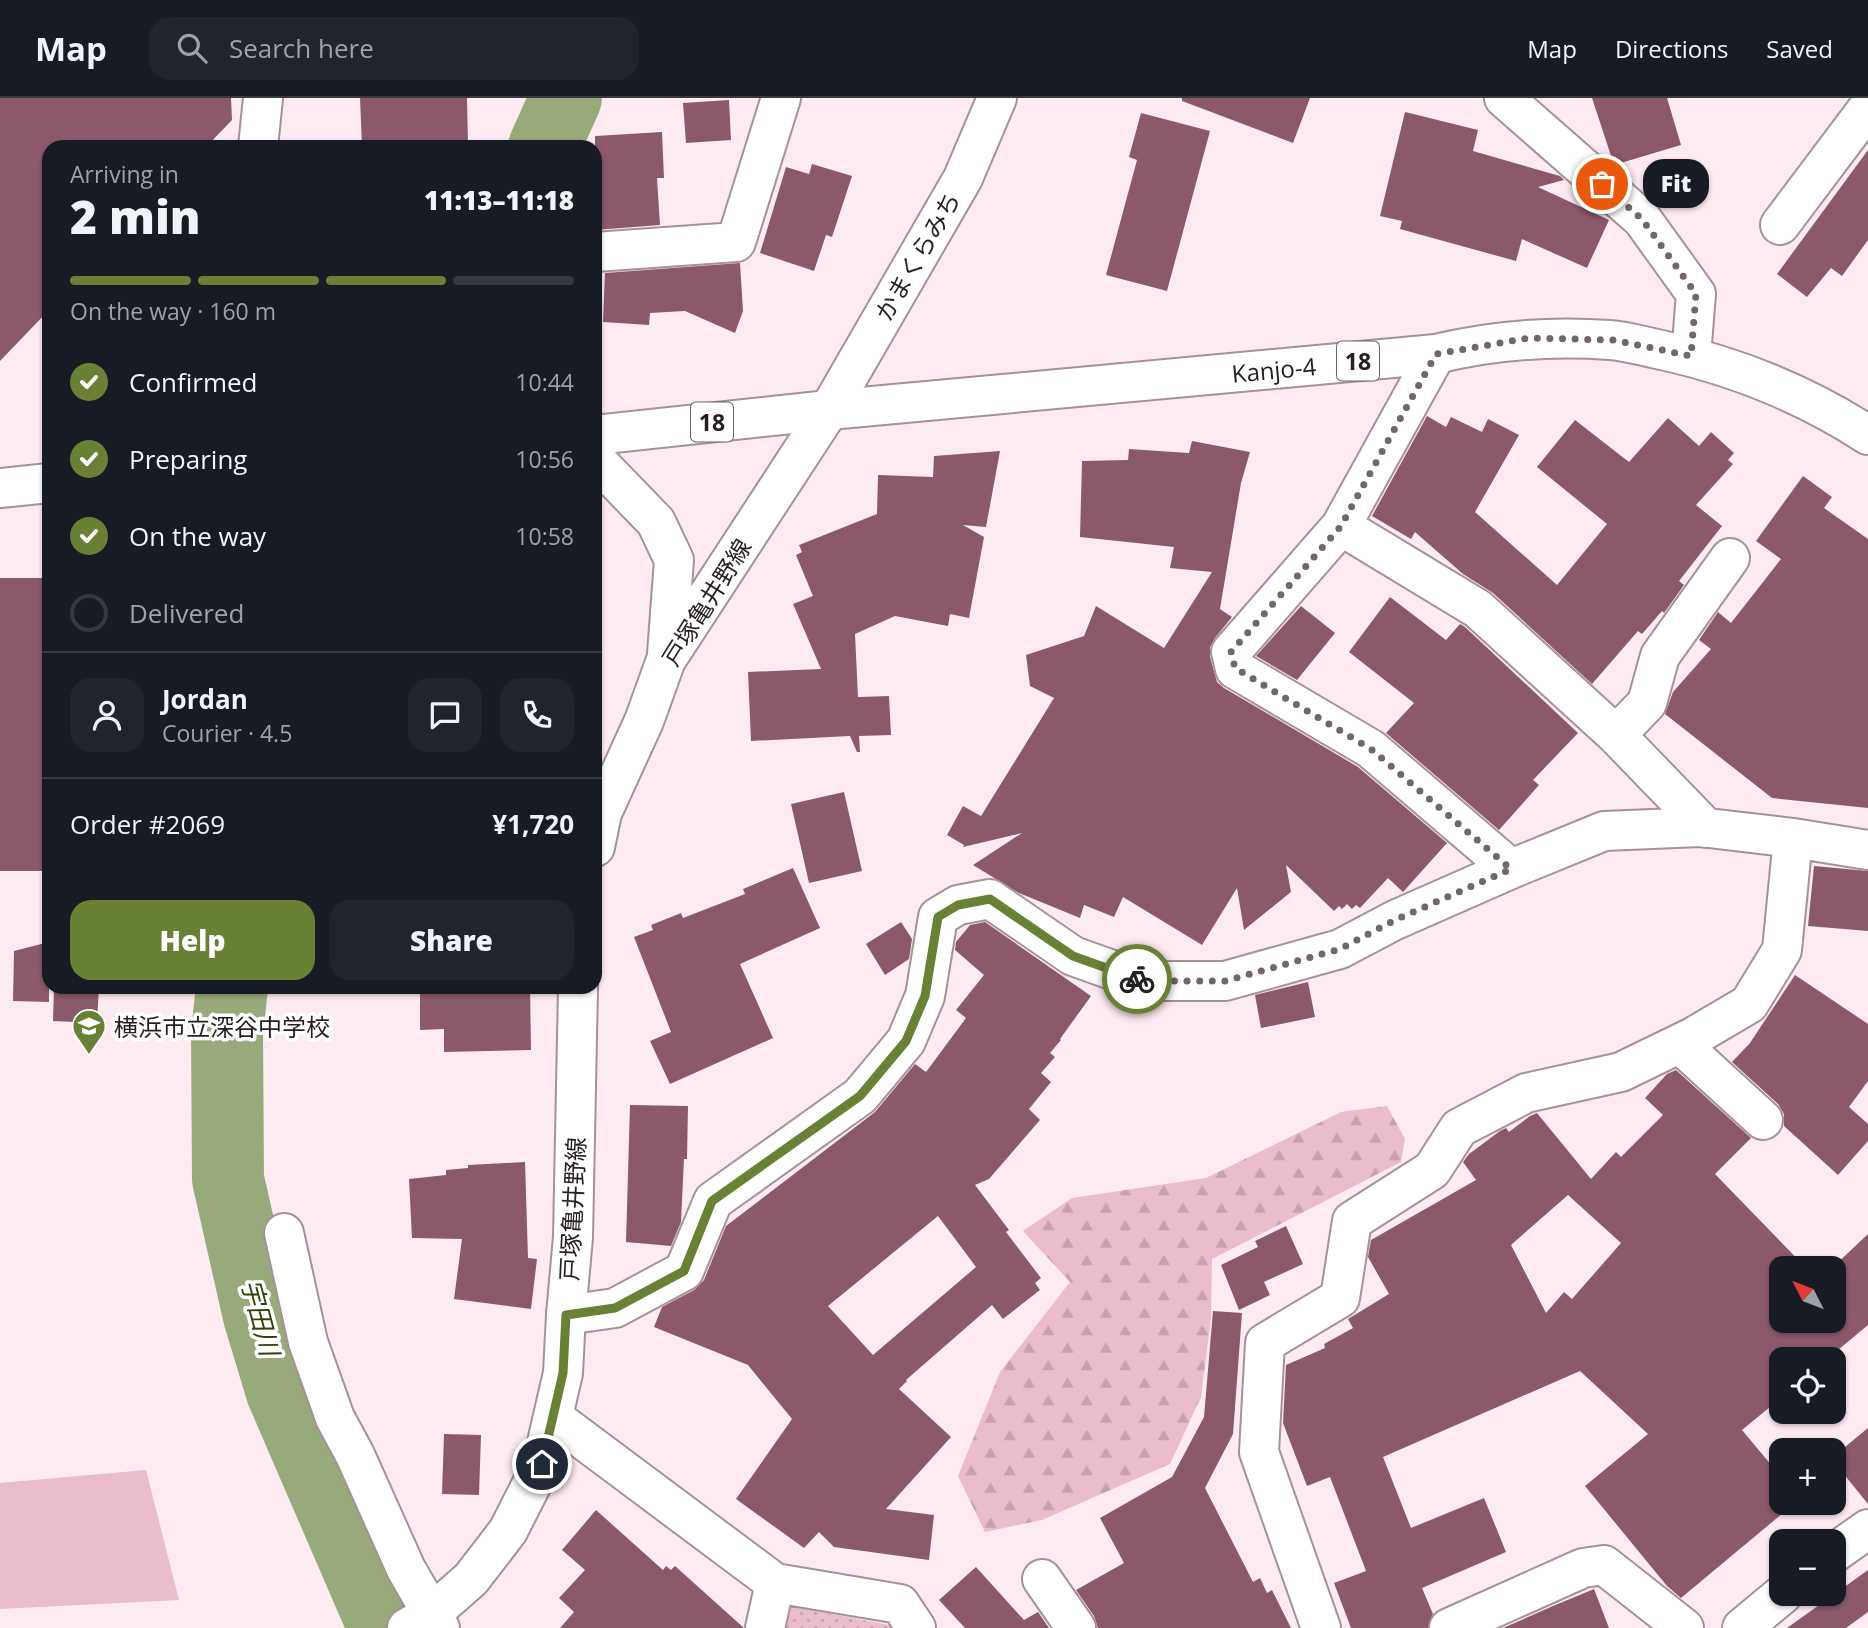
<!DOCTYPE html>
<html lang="en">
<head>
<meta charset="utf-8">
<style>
	:root { --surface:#171b24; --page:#20242c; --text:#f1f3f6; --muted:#9ea1a6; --line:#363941; --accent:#698134 }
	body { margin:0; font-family:"Open Sans","Noto Sans JP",sans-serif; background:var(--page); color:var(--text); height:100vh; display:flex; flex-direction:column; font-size:26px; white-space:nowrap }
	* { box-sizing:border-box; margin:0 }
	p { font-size:23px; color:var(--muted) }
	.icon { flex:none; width:38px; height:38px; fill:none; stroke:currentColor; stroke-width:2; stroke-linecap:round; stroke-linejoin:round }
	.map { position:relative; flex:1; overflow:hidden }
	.details { position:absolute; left:42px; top:42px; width:560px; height:854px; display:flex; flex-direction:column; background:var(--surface); border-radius:21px; box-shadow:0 2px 5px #0004 }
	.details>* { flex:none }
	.needle { width:46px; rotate:312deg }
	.buttons { position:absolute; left:1769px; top:1158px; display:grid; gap:14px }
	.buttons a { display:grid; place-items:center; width:77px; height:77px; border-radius:14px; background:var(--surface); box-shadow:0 2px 5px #0004; font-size:35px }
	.pin { position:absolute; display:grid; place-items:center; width:60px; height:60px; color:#fff; margin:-30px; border:4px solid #fff; border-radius:50%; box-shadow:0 2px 7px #0007 }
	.courier { position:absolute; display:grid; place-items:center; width:70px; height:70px; margin:-35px; border:5px solid #698134; border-radius:50%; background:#fff; color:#222; box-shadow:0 2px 9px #0007 }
	.bubble { position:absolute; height:49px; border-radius:21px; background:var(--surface); box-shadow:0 2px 5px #0004; font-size:23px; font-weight:800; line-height:49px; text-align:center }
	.summary em { font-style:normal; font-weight:800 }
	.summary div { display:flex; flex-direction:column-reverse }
	.summary { display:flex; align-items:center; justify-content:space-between; height:119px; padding:0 28px }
	h1 { font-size:46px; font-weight:800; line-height:52px }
	.bar { display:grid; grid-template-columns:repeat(4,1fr); gap:10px 7px; align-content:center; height:84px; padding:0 28px }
	.bar i { height:9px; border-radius:5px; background:var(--line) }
	.bar .on { background:var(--accent) }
	.bar p { grid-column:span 4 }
	.line { display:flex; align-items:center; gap:18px; padding:0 28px; border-top:2px solid var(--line) }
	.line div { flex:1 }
	.round { display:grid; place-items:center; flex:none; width:74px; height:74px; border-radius:21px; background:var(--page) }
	ol { padding:0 28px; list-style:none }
	li { display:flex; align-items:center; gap:21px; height:77px }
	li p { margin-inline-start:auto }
	li .icon { padding:7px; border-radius:50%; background:var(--accent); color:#fff; stroke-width:4 }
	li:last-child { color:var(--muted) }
	li i { width:38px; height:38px; border:4px solid var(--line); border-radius:50% }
	.cta { display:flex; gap:14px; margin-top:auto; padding:14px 28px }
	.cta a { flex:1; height:80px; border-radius:21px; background:var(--accent); color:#fff; font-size:28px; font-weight:800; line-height:80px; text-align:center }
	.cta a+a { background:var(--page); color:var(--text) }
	header { display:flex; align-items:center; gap:42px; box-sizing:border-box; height:98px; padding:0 35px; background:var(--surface); border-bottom:2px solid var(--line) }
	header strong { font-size:33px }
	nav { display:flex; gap:38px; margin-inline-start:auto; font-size:24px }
	.search { width:490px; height:63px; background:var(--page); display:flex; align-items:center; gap:18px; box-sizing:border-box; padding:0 24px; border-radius:21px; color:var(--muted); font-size:26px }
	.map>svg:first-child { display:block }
	.forest { fill:url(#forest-firs) }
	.park { fill:url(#park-dots) }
	.pitch { fill:#ebbccb }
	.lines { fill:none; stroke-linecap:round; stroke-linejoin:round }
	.river { stroke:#99aa7a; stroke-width:72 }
	.building { fill:#8c596b; fill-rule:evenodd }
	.minor-casing { stroke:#a69197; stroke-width:42 }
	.major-casing { stroke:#a69197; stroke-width:42 }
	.minor { stroke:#fff; stroke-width:38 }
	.major { stroke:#fff; stroke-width:38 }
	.done { stroke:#726669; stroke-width:7; stroke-dasharray:0 12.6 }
	.route { stroke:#698134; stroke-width:9 }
	.labels { text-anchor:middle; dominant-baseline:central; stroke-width:7; stroke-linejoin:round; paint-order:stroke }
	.shield { fill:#fff; stroke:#676263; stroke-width:2 }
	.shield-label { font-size:23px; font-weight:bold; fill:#261e20 }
	.street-label { font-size:24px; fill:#261e20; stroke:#fff }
	.poi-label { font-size:24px; fill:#261e20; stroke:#fff; text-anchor:start }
	.water-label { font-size:26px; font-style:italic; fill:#314108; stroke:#fff }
</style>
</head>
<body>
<header>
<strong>Map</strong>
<div class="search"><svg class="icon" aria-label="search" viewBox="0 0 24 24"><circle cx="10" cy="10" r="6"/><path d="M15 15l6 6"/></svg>Search here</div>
<nav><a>Map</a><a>Directions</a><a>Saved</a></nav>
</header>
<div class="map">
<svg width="1868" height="1530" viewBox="0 0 1868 1530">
	<defs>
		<pattern id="forest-firs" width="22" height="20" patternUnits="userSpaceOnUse" patternTransform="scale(1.75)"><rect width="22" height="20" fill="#ebbccb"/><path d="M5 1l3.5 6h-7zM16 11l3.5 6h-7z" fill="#c9a1ae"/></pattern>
		<pattern id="park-dots" width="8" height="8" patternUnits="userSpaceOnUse" patternTransform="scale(1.75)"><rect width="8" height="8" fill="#ebbccb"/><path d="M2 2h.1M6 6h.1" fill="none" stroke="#c9a1ae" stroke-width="1.8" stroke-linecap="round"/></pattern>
	</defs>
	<rect width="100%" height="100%" fill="#feebf1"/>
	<path class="forest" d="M1387 1008 1405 1041 1401 1064 1212 1161 1211 1220 1201 1299 1170 1366 1042 1422 985 1434 958 1378 1000 1274 1070 1184 1023 1133 1072 1100 1206 1080 1341 1014Z"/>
	<path class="park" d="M784 1507 895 1528 896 1530H780Z"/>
	<path class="pitch" d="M146 1372 179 1502 0 1511V1385Z"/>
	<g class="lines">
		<path class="river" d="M544 49 566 0
			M232 889 227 935 228 1081 259 1218 282 1294 384 1530"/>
	</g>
	<path class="building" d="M0 0H231L232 22 206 49H49V212L0 263Z
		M360 0H467L468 49H362Z
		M1182 0H1310L1293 45 1182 3Z
		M1592 0H1667L1681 47 1614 67Z
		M729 2 731 42 686 45 683 5Z
		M1405 14 1478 32 1473 53 1560 78 1564 82 1538 89 1609 122 1587 170 1522 141 1516 163 1400 131 1402 123 1380 118Z
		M1141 15 1210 33 1167 193 1106 177 1137 62 1129 59Z
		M662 34 664 80H657L660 127 595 132V38Z
		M1868 52V142L1842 178 1831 170 1807 199 1777 176Z
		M812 66 852 78 832 139 826 137 814 173 760 155 786 69 809 76Z
		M740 165 743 213 735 235 685 213 650 215 649 227 603 224 605 175Z
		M1427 318 1446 329 1451 319 1482 334 1488 321 1519 337 1475 414 1557 487 1607 426 1537 369 1575 322 1629 364 1668 320 1699 348 1711 334 1734 355 1728 362 1733 366 1696 407 1722 428 1679 483 1684 487 1664 515 1662 513 1642 536 1638 533 1592 586 1493 495 1463 476 1415 434 1411 441 1372 418Z
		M1192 343 1250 354 1241 385 1220 511 1232 519 1215 540 1210 549V559L1217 584 1224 590 1358 669 1447 745 1403 794 1388 780 1360 810 1356 807 1352 811 1347 806 1342 811 1339 808 1334 813 1286 767 1291 794 1244 832 1237 790 1202 847 1123 799 1114 819 1084 807 1080 820 1019 795 973 767 1022 735 963 749 964 747 947 737 963 708 981 718 1054 600 1030 588 1026 557 1084 538 1096 508 1164 550 1212 474 1170 470 1174 449 1080 439 1082 363 1128 362 1129 351 1189 355Z
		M1000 353 986 429 963 427 984 439 969 520 950 516 948 528 895 518 855 536 858 599 889 598 891 637 859 638 860 654H857L850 638 751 643 748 574 821 571 793 506 813 498 796 457 802 454 799 447 877 416 878 377 933 379 934 358Z
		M1803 378 1832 399 1824 410 1868 441V710L1772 700 1665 616 1673 594 1711 551 1699 542 1718 514 1731 525 1781 461 1756 443Z
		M0 480H49V773H0Z
		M1390 499 1446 542 1460 526 1465 529 1578 635 1533 682 1539 687 1499 732 1386 635 1414 605 1349 554Z
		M1301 508 1335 535 1297 582 1256 558Z
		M844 694 862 773 809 785 791 706Z
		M1814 768 1868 773V833L1808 828Z
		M793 770 820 830 740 866 773 940 670 986 650 943 671 934 634 839 653 832 651 827 681 815 683 820 745 796 743 791Z
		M901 824 912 841 909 861 885 877 866 846Z
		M985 824 1091 898 1060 941 1061 942 1050 955 1055 959 1041 975 1051 984 1029 1011 1040 1022 989 1081 975 1087 1009 1132 1006 1134 1041 1180 1035 1185 1040 1192 1003 1221 992 1207 906 1282 907 1283 899 1291 951 1339 886 1411 934 1417 929 1462 834 1449 819 1434 804 1450 736 1401 792 1321 748 1267 654 1229 662 1209 694 1192 704 1182 726 1128 875 1014 915 966 926 974 966 920 956 912 984 877 955 852 956 844 970 827ZM938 1118 976 1169 873 1257 828 1208Z
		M49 844V904L13 903 14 853Z
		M1795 877 1868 926V983L1849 1009 1868 1026V1043L1838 1077 1784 1028V1016L1778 1006 1732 964 1750 945Z
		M1308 884 1315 919 1261 930 1255 897Z
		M54 889H99L97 925 53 923Z
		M420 889H530L531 952 444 954V931L420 932Z
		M1676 972 1751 1040 1715 1076 1807 1171H1782V1223H1834V1171H1831L1868 1136V1227L1826 1262H1782V1299L1742 1332 1782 1380V1405H1795L1681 1500 1667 1488 1585 1388 1648 1336 1580 1273 1383 1359 1411 1430 1484 1400 1506 1454 1422 1490 1433 1516 1428 1530H1351L1334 1485 1366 1473 1330 1379 1307 1388 1283 1325 1286 1267 1325 1250 1324 1246 1353 1230 1348 1221 1389 1196 1368 1159 1371 1142 1476 1082 1463 1064 1469 1056 1500 1033 1506 1030 1509 1034 1530 1018 1537 1015 1591 1081 1616 1054 1621 1059 1663 1017 1645 1000 1667 976ZM1568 1097 1621 1145 1572 1201 1564 1194 1546 1215 1511 1147Z
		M630 1007 688 1008 687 1061H684L681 1124 671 1148 626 1144Z
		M525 1064 528 1160 537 1161 531 1211 454 1201 462 1141 412 1140 409 1081 446 1077V1072L468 1070V1067Z
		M1286 1128 1303 1166 1264 1184 1270 1197 1239 1212 1221 1167 1258 1149 1255 1143Z
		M1213 1213 1242 1215 1233 1336 1205 1390 1253 1484 1260 1480 1267 1495 1272 1492 1291 1530H1098L1094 1518 1076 1492 1124 1465 1100 1420 1172 1379 1204 1319Z
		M1868 1330V1406L1834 1364V1358Z
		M444 1336 481 1337 479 1397 442 1396Z
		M596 1412 663 1472 666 1468 671 1472 675 1468 744 1530H560L574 1514 559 1500 585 1472 562 1452Z
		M976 1469 1024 1522 1038 1514 1049 1530H965L939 1502Z
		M1868 1472V1514L1846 1530H1787Z
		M1594 1491 1609 1530H1503L1553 1508Z"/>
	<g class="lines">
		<defs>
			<path id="minor" d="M1504 0 1642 121 1696 196 1691 258
				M258 49 263 0
				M1780 127 1868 10
				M595 154 736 144 781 0
				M1436 256 1341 428 1231 554 1235 571 1371 651 1511 771
				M1341 428 1478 511 1616 637
				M1706 730 1616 637 1647 605 1660 558 1730 460
				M1680 946 1763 1022
				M284 1135 308 1244 335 1320 355 1357 406 1471 440 1530
				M566 1217 615 1210 684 1173 713 1103 860 998 906 943 925 898 938 819 958 807 990 801 1073 858 1143 883H1225L1340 851 1395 822 1511 771 1604 733 1700 729 1793 740 1868 752
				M554 1320 775 1485 900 1506 916 1530
				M1834 1455 1868 1431
				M1042 1481 1076 1530
				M765 1530 775 1485
				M1321 1530 1259 1354 1265 1245 1340 1200 1352 1123 1432 1072 1459 1030 1526 995 1621 974 1693 939 1749 906 1782 852 1793 740
				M1449 1530 1583 1470 1604 1467 1684 1530
				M1742 1530 1783 1496"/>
			<g id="major">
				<path id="s1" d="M595 337 829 312 1436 256C1493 242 1552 238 1610 242 1626 243 1642 248 1657 251 1733 267 1803 295 1868 337"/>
				<path d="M595 361 656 424 674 462 667 556"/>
				<path d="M0 390 49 385"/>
				<path d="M595 749 602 715 644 623 666 562 829 312 963 80 997 0"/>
				<path d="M407 1530 431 1516 471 1481 508 1433 542 1366 563 1275 566 1217 573 1139 578 889"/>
			</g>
		</defs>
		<use href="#minor" class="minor-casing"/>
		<use href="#major" class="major-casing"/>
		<use href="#minor" class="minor"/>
		<use href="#major" class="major"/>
	</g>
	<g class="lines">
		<path class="done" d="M1137 881 1143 883H1225L1340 851 1395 822 1511 771 1371 651 1235 570 1231 554 1341 428 1436 256 1529 240 1613 242 1691 258 1696 196 1642 121 1602 86"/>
		<path class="route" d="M542 1366 563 1275 566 1217 615 1210 684 1173 712 1103 860 998 906 943 925 898 938 819 958 807 990 801 1073 858 1137 881"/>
	</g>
	<defs>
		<symbol id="school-pin" viewBox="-11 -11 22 30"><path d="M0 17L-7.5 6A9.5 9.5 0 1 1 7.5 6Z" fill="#698134" stroke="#fff"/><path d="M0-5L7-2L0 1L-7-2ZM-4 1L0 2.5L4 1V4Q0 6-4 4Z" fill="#fff"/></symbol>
	</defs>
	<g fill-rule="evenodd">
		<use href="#school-pin" x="70" y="909" width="38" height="52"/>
	</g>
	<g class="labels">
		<g class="shield">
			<rect x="1337" y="243.5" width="42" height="39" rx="5"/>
			<rect x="691" y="304.5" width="42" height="39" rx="5"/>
		</g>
		<g class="shield-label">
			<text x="1358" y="263">18</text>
			<text x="712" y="324">18</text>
		</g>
		<g class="street-label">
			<text transform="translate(917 158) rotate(-60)">かまくらみち</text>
			<text stroke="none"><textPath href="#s1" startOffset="682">Kanjo-4</textPath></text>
			<text transform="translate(706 504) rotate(-58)">戸塚亀井野線</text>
			<text transform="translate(572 1111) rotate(-87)">戸塚亀井野線</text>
		</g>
		<g class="poi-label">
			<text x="114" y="928">横浜市立深谷中学校</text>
		</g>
		<g class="water-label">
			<text transform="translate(261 1219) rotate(75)">宇田川</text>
		</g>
	</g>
</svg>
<div class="buttons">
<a><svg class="needle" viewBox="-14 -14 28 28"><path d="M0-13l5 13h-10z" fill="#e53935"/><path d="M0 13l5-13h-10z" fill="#9ea1a6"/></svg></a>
<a><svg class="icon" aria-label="locate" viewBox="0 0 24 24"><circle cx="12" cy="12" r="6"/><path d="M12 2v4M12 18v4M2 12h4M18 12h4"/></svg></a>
<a>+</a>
<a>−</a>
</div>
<div class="pin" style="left:1602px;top:86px;background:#ea580c"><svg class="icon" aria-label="bag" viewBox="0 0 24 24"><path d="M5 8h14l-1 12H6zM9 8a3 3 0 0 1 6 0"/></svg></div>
<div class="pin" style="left:542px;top:1366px;background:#1f2937"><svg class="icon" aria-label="home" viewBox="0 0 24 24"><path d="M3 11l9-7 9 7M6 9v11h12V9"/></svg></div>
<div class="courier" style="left:1137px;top:881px"><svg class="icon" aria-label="bike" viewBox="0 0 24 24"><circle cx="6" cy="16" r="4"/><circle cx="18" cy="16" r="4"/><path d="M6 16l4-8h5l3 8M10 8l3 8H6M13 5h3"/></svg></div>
<div class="bubble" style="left:1643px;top:61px;width:66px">Fit</div>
<section class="details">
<div class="summary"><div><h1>2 min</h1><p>Arriving in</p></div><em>11:13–11:18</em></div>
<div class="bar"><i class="on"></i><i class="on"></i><i class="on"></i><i></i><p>On the way · 160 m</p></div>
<ol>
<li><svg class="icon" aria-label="check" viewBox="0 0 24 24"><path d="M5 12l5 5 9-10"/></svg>Confirmed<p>10:44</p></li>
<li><svg class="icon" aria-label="check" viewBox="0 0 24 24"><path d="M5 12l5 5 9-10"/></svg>Preparing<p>10:56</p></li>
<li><svg class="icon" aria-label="check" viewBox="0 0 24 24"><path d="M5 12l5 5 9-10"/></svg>On the way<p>10:58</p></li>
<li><i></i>Delivered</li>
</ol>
<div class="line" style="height:126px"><a class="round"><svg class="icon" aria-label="person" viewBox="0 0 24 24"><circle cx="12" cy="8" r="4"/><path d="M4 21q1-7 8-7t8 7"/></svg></a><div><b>Jordan</b><p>Courier · 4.5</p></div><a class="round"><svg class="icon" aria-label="chat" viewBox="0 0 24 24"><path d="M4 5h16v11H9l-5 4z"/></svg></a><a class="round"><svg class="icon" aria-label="phone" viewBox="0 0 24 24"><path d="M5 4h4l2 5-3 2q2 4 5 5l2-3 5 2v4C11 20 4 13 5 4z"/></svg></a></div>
<div class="line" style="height:91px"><div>Order #2069</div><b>¥1,720</b></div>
<div class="cta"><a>Help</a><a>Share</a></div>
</section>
</div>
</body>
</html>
